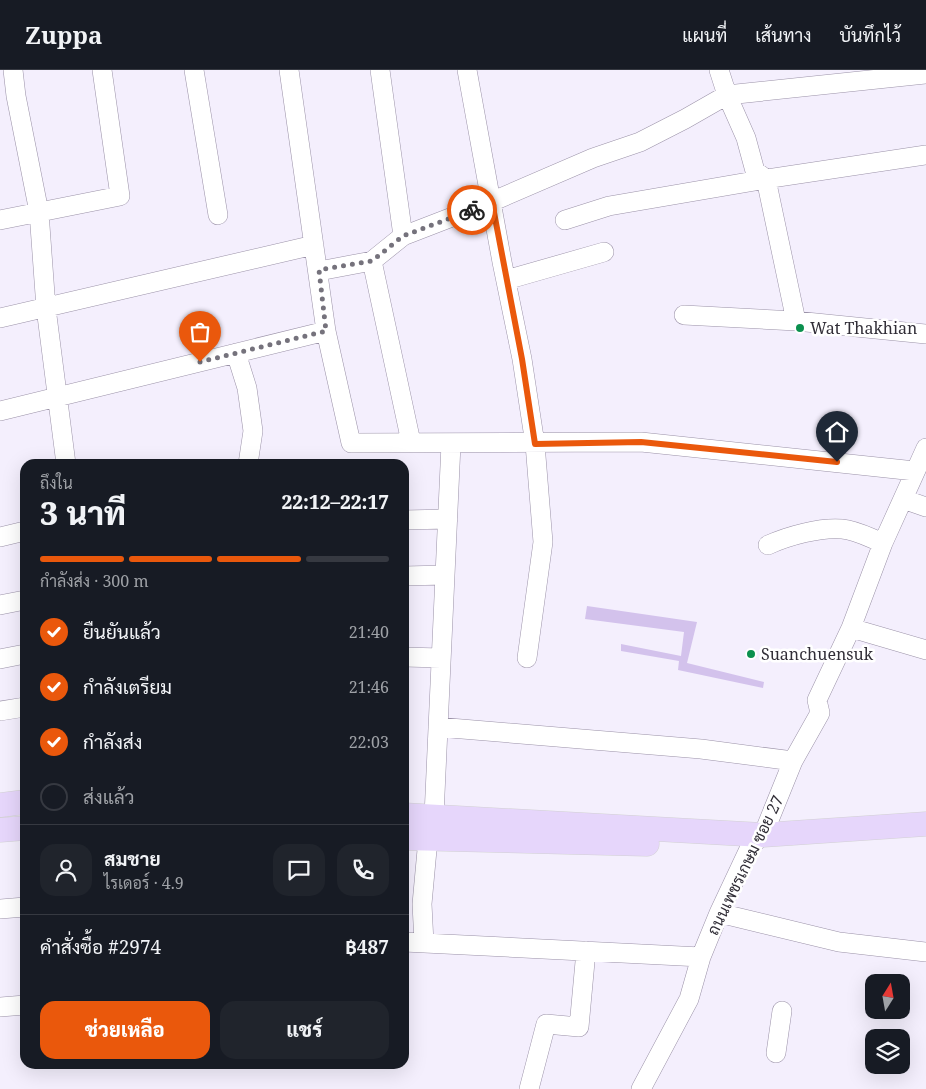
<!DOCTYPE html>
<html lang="th">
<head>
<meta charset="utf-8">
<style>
	:root { --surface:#171b24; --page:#20242c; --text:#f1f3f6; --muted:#9ea1a6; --line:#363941; --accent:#ea580c }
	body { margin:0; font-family:"Noto Serif",Sarabun,serif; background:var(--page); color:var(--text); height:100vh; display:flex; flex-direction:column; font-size:19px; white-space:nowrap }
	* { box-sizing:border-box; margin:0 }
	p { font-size:16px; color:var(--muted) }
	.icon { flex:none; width:28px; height:28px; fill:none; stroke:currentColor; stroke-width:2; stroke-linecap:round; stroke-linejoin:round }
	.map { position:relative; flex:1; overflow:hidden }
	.side { position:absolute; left:20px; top:389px; width:389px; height:610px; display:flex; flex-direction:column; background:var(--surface); border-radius:15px; box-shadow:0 5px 20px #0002 }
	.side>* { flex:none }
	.needle { width:32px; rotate:11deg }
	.tools { position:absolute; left:865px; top:904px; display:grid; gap:10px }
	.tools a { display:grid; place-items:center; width:45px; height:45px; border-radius:10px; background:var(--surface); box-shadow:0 5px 20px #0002; font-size:25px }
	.pin { position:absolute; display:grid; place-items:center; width:42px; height:42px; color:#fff; margin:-51px -21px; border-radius:50% 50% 50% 0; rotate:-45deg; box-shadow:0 0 5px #0007 }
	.pin .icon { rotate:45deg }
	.courier { position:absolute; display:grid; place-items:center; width:50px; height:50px; margin:-25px; border:4px solid #ea580c; border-radius:50%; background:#fff; color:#222; box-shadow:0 1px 6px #0007 }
	.summary em { font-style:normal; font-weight:800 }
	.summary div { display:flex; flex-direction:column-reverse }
	.summary { display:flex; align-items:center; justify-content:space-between; height:85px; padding:0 20px }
	h1 { font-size:32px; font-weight:800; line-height:38px }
	.bar { display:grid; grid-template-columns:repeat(4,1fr); gap:8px 5px; align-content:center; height:60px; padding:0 20px }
	.bar i { height:6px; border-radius:4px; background:var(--line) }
	.bar .current { background:var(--accent) }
	.bar p { grid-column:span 4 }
	.line { display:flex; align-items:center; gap:12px; padding:0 20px; border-top:1px solid var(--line) }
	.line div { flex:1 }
	.round { display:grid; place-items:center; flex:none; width:52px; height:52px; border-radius:15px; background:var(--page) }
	ol { padding:0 20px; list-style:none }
	li { display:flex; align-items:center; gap:15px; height:55px }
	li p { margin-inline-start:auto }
	li .icon { padding:5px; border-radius:50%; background:var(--accent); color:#fff; stroke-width:4 }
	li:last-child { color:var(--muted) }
	li i { width:28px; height:28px; border:2px solid var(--line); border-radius:50% }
	.button { display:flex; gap:10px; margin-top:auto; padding:10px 20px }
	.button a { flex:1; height:58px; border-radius:15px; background:var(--accent); color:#fff; font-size:20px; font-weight:800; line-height:58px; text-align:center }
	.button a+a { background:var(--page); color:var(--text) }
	header { display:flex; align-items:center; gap:30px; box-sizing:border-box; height:70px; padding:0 25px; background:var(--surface); border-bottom:1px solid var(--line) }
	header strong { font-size:24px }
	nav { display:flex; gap:28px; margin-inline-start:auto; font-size:18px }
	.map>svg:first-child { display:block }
	.green { fill:#d3c2ec }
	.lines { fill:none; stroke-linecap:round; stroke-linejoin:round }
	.minor-casing { stroke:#9b92a8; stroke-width:20 }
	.major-casing { stroke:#d2d1d3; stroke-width:25 }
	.minor { stroke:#fff; stroke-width:19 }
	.major { stroke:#e6d6fb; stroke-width:24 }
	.done { stroke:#75727c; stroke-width:5; stroke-dasharray:0 9 }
	.route { stroke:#ea580c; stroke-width:6 }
	.poi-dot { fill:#0b904e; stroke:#fff; stroke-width:2 }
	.labels { text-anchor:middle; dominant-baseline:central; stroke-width:5; stroke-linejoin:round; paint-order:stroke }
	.poi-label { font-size:16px; fill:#312e37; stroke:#fff; text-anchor:start }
	.street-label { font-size:16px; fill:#312e37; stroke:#fff }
</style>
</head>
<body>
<header>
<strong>Zuppa</strong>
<nav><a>แผนที่</a><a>เส้นทาง</a><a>บันทึกไว้</a></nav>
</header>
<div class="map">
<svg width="926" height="1019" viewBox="0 0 926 1019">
	<rect width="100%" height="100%" fill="#f4effd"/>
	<path class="green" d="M587 536 697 552 687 593 764 612 763 618 678 600 679 591 621 581V574L681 586 684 562 585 549Z"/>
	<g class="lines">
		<defs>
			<path id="minor" d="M13 0 16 26 39 142 46 238 66 394
				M194 0 218 145
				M289 0 326 261 351 373 641 372 915 401
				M380 0 403 166
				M467 0 502 192 522 289 535 374 543 472 527 588
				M719 0 727 25 746 68 755 101 766 109 796 251
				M0 150 120 126 102 0
				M565 150 609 136 766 109 926 85
				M372 191 411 372
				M319 201 372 191 403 166 491 132 593 88 640 72 685 49 727 25 926 4
				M506 210 604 182
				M684 245 796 251 926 264
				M0 248 314 175
				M236 283 247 318 253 361 248 394
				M0 341 326 261
				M903 429 926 437
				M404 450 448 449
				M0 467 25 461
				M768 475C788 466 820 457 842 459 856 460 870 468 883 473
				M404 506 445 505
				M0 535 25 530
				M851 558 926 580
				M404 587 441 588
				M0 589 25 584
				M0 641 25 637
				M438 657 701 679 793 691
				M434 746 451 374
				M0 839 25 837
				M719 843 839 872 926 882
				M404 872 701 887
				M424 873 422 834 428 769
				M0 937 25 935
				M776 983 782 941
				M529 1019 546 954 579 957 586 881
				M641 1019 689 929 701 887 719 843 751 775 763 765 793 691 820 643 817 630 851 558 883 473 926 378"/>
			<path id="major" d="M0 735 25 732
				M404 745 763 765 926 754
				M0 760 25 758
				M404 768 647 774"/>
		</defs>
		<use href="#minor" class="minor-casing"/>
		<use href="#major" class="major-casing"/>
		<use href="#minor" class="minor"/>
		<use href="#major" class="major"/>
	</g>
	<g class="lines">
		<path class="done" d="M200 292 326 261 319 200 372 191 403 166 472 140"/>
		<path class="route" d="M472 140 492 132 522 289 535 374 641 372 837 392"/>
	</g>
	<g class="poi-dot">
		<circle cx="800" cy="258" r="5"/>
		<circle cx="751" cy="584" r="5"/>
	</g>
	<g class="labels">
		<g class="poi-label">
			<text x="810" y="258">Wat Thakhian</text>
			<text x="761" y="584">Suanchuensuk</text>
		</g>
		<g class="street-label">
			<text transform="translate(745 795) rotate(-64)">ถนนเพชรเกษม ซอย 27</text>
		</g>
	</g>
</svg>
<div class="tools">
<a><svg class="needle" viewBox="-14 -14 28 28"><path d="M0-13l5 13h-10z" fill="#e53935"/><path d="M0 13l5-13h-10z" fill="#9ea1a6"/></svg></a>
<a><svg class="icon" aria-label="layers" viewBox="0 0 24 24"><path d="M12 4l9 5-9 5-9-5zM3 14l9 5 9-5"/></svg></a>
</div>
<div class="pin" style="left:200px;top:292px;background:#ea580c"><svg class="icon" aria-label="bag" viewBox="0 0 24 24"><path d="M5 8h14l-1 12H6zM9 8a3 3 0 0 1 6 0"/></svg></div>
<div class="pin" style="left:837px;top:392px;background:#1f2937"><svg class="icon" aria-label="home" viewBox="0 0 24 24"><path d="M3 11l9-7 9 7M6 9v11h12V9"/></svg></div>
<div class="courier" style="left:472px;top:140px"><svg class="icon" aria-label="bike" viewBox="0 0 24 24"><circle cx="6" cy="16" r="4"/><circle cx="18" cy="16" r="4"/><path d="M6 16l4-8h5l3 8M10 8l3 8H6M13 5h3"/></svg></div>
<section class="side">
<div class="summary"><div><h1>3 นาที</h1><p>ถึงใน</p></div><em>22:12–22:17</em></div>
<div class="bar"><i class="current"></i><i class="current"></i><i class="current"></i><i></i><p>กำลังส่ง · 300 m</p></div>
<ol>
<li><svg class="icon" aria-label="check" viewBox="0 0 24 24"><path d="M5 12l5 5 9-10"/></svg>ยืนยันแล้ว<p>21:40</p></li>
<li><svg class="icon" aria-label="check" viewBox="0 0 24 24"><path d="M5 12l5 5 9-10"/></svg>กำลังเตรียม<p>21:46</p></li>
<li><svg class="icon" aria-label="check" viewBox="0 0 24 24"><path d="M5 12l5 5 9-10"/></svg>กำลังส่ง<p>22:03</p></li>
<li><i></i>ส่งแล้ว</li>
</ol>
<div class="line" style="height:90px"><a class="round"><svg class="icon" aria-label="person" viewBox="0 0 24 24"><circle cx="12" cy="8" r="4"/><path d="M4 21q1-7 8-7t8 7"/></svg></a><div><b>สมชาย</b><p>ไรเดอร์ · 4.9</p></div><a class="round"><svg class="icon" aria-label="chat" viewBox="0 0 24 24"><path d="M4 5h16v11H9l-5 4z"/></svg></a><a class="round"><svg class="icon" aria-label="phone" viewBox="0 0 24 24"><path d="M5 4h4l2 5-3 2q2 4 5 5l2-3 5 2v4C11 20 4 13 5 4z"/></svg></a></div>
<div class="line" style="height:65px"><div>คำสั่งซื้อ #2974</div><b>฿487</b></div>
<div class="button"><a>ช่วยเหลือ</a><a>แชร์</a></div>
</section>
</div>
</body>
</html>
